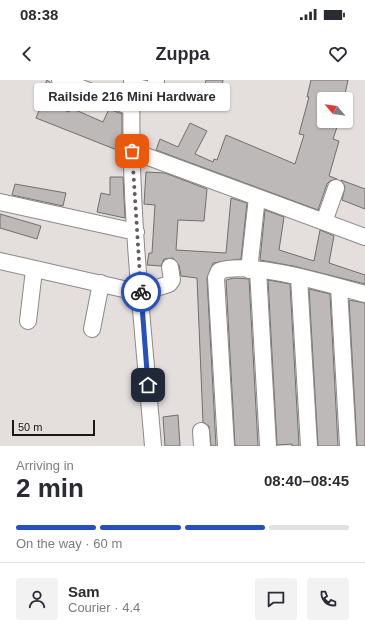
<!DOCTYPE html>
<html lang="en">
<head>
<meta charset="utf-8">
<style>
	:root { --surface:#fff; --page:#f2f2f3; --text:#2b2b33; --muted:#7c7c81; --line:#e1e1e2; --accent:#2650bf }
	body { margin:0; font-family:Arial,sans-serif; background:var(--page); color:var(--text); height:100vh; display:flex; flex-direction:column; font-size:15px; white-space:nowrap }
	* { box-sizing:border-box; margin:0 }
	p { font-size:13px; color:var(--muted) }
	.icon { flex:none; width:22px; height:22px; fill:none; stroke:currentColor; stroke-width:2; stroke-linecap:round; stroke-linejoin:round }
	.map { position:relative; height:366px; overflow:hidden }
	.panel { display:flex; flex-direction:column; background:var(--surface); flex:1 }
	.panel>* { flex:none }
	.needle { width:26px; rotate:299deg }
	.fabs { position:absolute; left:317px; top:12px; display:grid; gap:8px }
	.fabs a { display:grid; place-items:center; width:36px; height:36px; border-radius:4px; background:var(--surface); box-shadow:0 1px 3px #0004; font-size:20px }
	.scale { position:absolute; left:12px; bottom:10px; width:83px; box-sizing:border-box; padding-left:4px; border:2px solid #1a1818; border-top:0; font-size:11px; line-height:14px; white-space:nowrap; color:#1a1818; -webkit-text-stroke:3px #e4dfdd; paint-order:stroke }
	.pin { position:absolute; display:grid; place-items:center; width:34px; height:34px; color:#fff; margin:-17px; border-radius:8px; box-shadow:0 2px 6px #0006 }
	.courier { position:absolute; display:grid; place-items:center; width:40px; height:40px; margin:-20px; border:3px solid #2650bf; border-radius:50%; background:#fff; color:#222; box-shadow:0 1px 5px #0007 }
	.bubble { position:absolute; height:28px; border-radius:4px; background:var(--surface); box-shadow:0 1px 3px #0004; font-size:13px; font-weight:600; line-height:28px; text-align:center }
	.headline em { font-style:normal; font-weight:600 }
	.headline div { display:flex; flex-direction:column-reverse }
	.headline { display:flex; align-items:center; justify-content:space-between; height:68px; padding:0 16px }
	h1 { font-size:26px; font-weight:600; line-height:30px }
	.bar { display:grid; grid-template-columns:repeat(4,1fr); gap:6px 4px; align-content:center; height:48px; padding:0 16px }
	.bar i { height:5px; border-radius:3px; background:var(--line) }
	.bar .current { background:var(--accent) }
	.bar p { grid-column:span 4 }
	.line { display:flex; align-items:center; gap:10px; padding:0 16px; border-top:1px solid var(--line) }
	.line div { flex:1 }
	.round { display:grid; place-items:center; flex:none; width:42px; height:42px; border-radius:4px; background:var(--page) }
	.status { display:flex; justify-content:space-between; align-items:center; height:28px; padding:0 20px; background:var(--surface); direction:ltr }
	.status svg { height:11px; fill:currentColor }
	header { display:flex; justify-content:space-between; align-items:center; height:52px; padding:0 16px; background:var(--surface); font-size:18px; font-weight:600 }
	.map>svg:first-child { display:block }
	.building { fill:#beb9b9; stroke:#736e6e }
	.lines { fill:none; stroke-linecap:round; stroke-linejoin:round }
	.minor-casing { stroke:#8d8886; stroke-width:18 }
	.minor { stroke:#fff; stroke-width:16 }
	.done { stroke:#615e5d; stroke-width:4; stroke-dasharray:0 7.2 }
	.route { stroke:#2650bf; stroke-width:5 }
</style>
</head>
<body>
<div class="status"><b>08:38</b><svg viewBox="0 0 49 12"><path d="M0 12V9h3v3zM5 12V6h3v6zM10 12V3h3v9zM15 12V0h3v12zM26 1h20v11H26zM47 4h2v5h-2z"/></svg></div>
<header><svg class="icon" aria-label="back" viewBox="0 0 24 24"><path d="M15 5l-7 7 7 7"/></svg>Zuppa<svg class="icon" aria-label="heart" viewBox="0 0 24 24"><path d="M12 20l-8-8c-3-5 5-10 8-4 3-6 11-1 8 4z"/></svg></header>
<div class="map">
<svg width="365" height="366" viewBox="0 0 365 366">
	<rect width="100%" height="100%" fill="#e4dfdd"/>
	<path class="building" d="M47 0 59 10 52 25 69 32 71 28 103 42 109 29 122 34V72L36 38 44 18 40 16Z
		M206 0H223L219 19 203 15Z
		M311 0H348L344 19H324V41H339L333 59 339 61 329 96 337 99 330 101 327 104 318 130 156 70 160 59 178 67 190 43 207 51 195 74 213 82 214 79 217 80 226 55 295 84 304 55 299 54 309 17H307Z
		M146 92 165 93 207 109 204 141 178 140 176 170 226 173 231 118 247 123 241 179 213 183 207 198 216 366H211L209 346 203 342 197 198 181 196 179 185 173 178 164 179 161 186 147 185 149 173H152L155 125 144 124Z
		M110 97H123L125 138 97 132 101 113 110 115Z
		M341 100 365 109V129L342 120 345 107Z
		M15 104 66 113 63 126 12 115Z
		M265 130 284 137 279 170 314 181 320 150 334 156 329 183 365 195V204L293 186 260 180Z
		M0 134 41 146 37 159 0 148Z
		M234 198 249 199 258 366H235L226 200Z
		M268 200 290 204 299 366H292V364L277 365Z
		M309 209 330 214 338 366H318Z
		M349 220 365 223V366H357Z
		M178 335 180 366H165L163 337Z"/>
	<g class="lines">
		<defs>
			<path id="minor" d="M60 0 131 27
				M132 0C128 122 143 245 153 366
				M132 6 154 11 156 9V0
				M132 71 365 157
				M0 122 136 152
				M324 142 336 108
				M0 181 141 213 169 204 172 200 170 187
				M249 190 257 117
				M258 190 268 366
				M299 197 309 366
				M339 207 348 366
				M28 241 34 190
				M92 249 101 203
				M201 351 202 366
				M226 366 216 198 219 191C251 180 331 205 365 214"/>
		</defs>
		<use href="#minor" class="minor-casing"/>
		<use href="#minor" class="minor"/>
	</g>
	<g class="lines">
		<path class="done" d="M132 71 141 212"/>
		<path class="route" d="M141 212 148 305"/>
	</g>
</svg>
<div class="fabs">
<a><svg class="needle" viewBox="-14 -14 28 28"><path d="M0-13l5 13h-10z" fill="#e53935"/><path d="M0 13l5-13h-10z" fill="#7c7c81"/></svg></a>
</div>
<div class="scale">50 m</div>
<div class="pin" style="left:132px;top:71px;background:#ea580c"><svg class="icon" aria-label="bag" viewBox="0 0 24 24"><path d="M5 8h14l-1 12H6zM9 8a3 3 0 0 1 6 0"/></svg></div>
<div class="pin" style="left:148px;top:305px;background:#1f2937"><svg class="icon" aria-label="home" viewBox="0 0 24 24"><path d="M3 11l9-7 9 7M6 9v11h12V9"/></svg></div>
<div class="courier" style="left:141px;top:212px"><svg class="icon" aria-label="bike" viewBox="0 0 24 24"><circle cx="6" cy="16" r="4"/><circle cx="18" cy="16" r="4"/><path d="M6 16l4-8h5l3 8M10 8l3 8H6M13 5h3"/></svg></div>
<div class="bubble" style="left:34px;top:3px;width:196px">Railside 216 Mini Hardware</div>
</div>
<section class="panel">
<div class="headline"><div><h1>2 min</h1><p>Arriving in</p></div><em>08:40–08:45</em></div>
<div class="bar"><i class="current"></i><i class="current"></i><i class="current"></i><i></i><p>On the way · 60 m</p></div>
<div class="line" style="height:72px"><a class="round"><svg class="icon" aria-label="person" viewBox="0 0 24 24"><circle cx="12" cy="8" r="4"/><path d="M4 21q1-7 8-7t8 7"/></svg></a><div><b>Sam</b><p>Courier · 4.4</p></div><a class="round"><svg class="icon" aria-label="chat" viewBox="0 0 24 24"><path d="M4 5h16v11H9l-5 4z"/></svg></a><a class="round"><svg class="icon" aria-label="phone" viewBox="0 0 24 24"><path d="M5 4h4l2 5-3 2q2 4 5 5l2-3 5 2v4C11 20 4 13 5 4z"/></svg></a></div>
</section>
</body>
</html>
